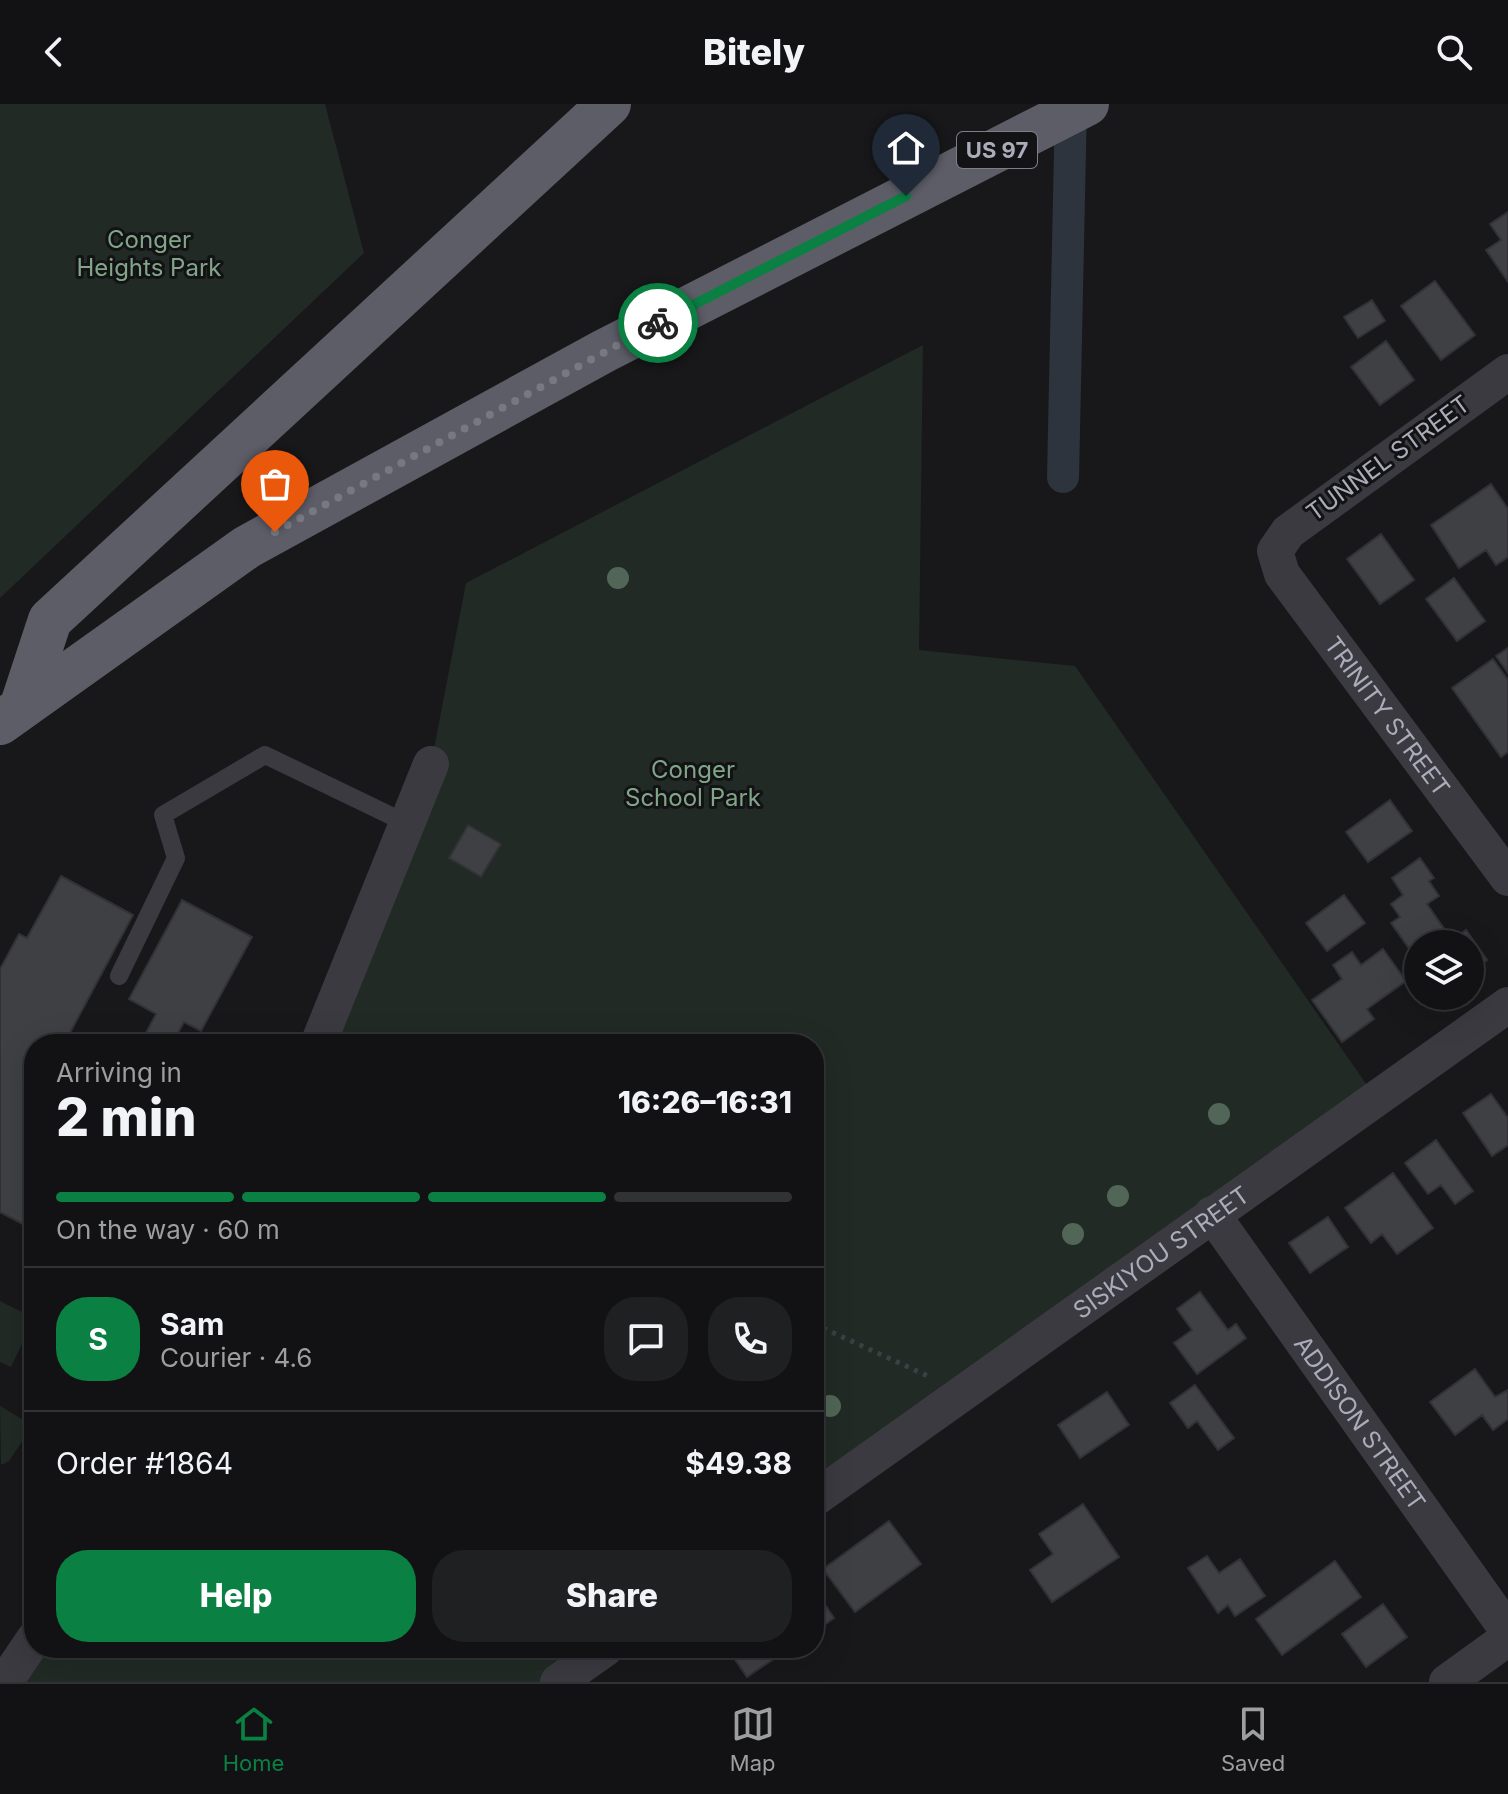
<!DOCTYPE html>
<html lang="en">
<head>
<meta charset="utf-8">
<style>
	:root { --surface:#121214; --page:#1f2022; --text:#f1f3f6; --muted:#9c9ea0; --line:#313234; --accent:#0b8043 }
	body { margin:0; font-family:Inter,sans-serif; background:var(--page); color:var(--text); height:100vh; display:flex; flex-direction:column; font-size:30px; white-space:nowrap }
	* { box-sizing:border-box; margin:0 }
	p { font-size:26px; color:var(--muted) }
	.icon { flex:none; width:44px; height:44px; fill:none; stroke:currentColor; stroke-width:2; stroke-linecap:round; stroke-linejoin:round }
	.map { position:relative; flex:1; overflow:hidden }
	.sheet { position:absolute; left:24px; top:930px; width:800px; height:624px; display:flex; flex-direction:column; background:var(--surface); border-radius:32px; box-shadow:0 8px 32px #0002,0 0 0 2px var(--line) }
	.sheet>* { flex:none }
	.fabs { position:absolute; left:1404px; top:826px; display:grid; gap:16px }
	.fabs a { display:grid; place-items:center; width:80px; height:80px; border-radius:50%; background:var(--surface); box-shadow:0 8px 32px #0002,0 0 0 2px var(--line); font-size:40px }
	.pin { position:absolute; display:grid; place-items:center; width:68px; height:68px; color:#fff; margin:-82px -34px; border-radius:50% 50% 50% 0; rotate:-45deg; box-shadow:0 0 8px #0007 }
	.pin .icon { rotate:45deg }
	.courier { position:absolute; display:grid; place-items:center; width:80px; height:80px; margin:-40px; border:6px solid #0b8043; border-radius:50%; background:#fff; color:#222; box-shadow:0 2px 10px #0007 }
	.head em { font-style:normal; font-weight:800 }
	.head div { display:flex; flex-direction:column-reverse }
	.head { display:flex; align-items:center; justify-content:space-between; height:136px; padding:0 32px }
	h1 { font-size:52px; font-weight:800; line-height:60px }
	.bar { display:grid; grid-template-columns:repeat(4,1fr); gap:12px 8px; align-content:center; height:96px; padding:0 32px }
	.bar i { height:10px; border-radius:6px; background:var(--line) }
	.bar .on { background:var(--accent) }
	.bar p { grid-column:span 4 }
	.line { display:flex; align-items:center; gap:20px; padding:0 32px; border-top:2px solid var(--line) }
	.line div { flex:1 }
	.round { display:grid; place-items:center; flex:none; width:84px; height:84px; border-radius:32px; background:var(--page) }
	.button { display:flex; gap:16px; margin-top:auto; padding:16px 32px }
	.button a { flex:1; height:92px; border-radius:32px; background:var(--accent); color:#fff; font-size:32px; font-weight:800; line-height:92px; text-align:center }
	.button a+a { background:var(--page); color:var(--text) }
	header { display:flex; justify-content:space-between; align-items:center; height:104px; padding:0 32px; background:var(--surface); font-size:36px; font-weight:800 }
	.tab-bar { display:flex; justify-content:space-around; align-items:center; height:112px; border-top:2px solid var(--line); background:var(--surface); font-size:22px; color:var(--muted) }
	.tab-bar a { display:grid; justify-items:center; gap:4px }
	.tab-bar .on { color:var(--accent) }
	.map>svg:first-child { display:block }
	.green { fill:#212a24 }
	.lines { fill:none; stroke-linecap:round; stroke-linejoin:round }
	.canal { stroke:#2d343e; stroke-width:32 }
	.building { fill:#3f4044; stroke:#323236; stroke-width:2 }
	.path { stroke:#3e3f46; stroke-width:5; stroke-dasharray:4 6; stroke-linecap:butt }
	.service { stroke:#3b3a41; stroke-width:18 }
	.minor { stroke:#3b3a41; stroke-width:36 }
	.trunk { stroke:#5c5d67; stroke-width:44 }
	.tree { fill:#516657 }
	.done { stroke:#777882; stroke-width:8; stroke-dasharray:0 14.4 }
	.route { stroke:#0b8043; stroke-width:10 }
	.labels { text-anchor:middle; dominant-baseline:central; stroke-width:6; stroke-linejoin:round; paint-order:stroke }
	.shield { fill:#131315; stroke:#7d7e88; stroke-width:2 }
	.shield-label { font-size:22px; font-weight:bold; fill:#aaacba }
	.park-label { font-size:24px; fill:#80a589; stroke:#131315 }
	.street-label { font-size:24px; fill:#aaacba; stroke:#131315 }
</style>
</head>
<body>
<header><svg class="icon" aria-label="back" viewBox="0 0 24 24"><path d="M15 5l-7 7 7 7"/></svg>Bitely<svg class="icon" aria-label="search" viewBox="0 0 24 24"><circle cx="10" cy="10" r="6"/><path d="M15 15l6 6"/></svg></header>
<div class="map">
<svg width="1508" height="1578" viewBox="0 0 1508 1578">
	<rect width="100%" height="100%" fill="#18181a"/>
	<path class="green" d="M0 0H325L364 149 0 494Z
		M923 241 919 546 1075 562 1376 994 814 1394V940H300L431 660 466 479Z
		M0 1197 34 1214 11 1263 0 1258Z
		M0 1302 25 1317 28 1329 9 1357 1 1361Z
		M34 1512V1544H604L556 1578H3Z"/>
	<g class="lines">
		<path class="canal" d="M1063 373 1071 0"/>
	</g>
	<path class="building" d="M1508 108V178L1486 146 1501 136 1490 120Z
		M1435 177 1475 231 1441 256 1401 202Z
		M1372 196 1385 217 1358 234 1344 213Z
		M1386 237 1414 276 1380 301 1351 263Z
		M1491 380 1508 405V453L1496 461 1486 446 1459 464 1431 421Z
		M1381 430 1414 476 1380 500 1347 455Z
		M1454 474 1485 517 1457 537 1426 495Z
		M1508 544V569L1496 552Z
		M1493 555 1508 576V648L1501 653 1452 584Z
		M1390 696 1412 727 1368 758 1346 728Z
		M468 721 501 740 481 773 449 754Z
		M1420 754 1434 774 1429 777 1439 792 1427 800 1452 836 1466 826 1487 856 1470 869V840H1418V857L1391 819 1400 813 1391 800 1403 791 1392 774Z
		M61 772 133 811 64 940H34V1126L0 1108V865L19 830 27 834Z
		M1344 791 1365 819 1327 847 1306 819Z
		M182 796 252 833 201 927 184 918 172 940H140L156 910 129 895Z
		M1383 845 1406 877 1367 905 1374 915 1342 938 1312 896 1342 875 1333 861 1352 848 1361 861Z
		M1491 990 1508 1014V1041L1492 1052 1463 1009Z
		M1436 1036 1473 1087 1455 1100 1441 1081 1428 1090 1405 1059Z
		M1393 1069 1433 1124 1397 1150 1382 1130 1371 1139 1345 1104Z
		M1328 1113 1348 1143 1310 1169 1289 1139Z
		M1200 1188 1228 1226 1236 1220 1246 1234 1197 1270 1174 1239 1192 1226 1177 1205Z
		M1475 1265 1495 1293 1508 1286V1315L1493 1326 1482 1311 1455 1331 1430 1298Z
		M1195 1281 1234 1334 1218 1346 1197 1317 1188 1324 1170 1299Z
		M1107 1288 1129 1321 1080 1354 1058 1321Z
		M1083 1400 1119 1453 1052 1498 1030 1466 1053 1450 1039 1430Z
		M889 1417 921 1460 855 1508 823 1465Z
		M1207 1452 1219 1469 1240 1455 1265 1492 1235 1512 1228 1501 1218 1509 1188 1464Z
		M1335 1457 1361 1493 1282 1551 1256 1515Z
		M814 1484 834 1514 814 1528Z
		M1383 1500 1407 1533 1366 1563 1342 1530Z
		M727 1544H790L747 1573Z"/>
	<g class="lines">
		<path class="path" d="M814 1220 930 1273"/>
		<path class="service" d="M119 872 176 754 163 711 265 651 408 720"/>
		<g class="minor">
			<path id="s1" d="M1508 268 1288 428 1275 447 1282 470 1508 774"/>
			<path d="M318 940 431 660"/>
			<path id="s2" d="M1212 1110 1508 1527"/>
			<path id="s3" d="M814 1395 1508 901"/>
			<path d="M5 1578 34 1535"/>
			<path d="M558 1578 606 1544"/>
			<path d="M1447 1578 1508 1534"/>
		</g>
		<path class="trunk" d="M22 601 50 516 609 0
			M0 619 247 443 604 247 1087 0"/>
	</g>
	<g class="tree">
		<circle cx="618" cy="474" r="11"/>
		<circle cx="1219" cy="1010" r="11"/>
		<circle cx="1118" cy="1092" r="11"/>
		<circle cx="1073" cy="1130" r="11"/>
		<circle cx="830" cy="1302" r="11"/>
	</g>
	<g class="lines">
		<path class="done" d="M275 428 658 219"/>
		<path class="route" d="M658 219 906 92"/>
	</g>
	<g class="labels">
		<rect class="shield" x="957" y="28" width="80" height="36" rx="6"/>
		<g class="shield-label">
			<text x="997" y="46">US 97</text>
		</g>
		<g class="park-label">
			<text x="149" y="135">Conger<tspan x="149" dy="28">Heights Park</tspan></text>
			<text x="693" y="665">Conger<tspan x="693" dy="28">School Park</tspan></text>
		</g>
		<g class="street-label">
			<text transform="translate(1388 354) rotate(-36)">TUNNEL STREET</text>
			<text stroke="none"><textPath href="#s1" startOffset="496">TRINITY STREET</textPath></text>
			<text stroke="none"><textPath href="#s3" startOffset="426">SISKIYOU STREET</textPath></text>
			<text stroke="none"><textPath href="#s2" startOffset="256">ADDISON STREET</textPath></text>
		</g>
	</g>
</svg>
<div class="fabs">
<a><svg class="icon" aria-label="layers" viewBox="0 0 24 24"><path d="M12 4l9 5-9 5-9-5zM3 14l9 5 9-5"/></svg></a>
</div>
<div class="pin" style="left:275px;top:428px;background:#ea580c"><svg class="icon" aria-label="bag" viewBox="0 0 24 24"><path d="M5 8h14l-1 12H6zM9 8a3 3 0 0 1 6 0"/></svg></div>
<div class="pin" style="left:906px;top:92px;background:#1f2937"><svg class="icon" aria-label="home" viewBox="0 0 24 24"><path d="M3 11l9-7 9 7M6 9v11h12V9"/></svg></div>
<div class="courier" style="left:658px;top:219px"><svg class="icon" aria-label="bike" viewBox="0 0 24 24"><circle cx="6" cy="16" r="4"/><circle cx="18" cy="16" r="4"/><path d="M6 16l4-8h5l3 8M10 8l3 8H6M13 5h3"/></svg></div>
<section class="sheet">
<div class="head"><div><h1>2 min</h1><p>Arriving in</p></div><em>16:26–16:31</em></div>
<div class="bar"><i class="on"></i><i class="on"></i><i class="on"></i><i></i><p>On the way · 60 m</p></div>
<div class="line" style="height:144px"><b class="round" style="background:var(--accent);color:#fff">S</b><div><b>Sam</b><p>Courier · 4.6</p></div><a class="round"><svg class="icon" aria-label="chat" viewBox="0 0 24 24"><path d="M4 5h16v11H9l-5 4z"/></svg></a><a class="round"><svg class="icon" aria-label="phone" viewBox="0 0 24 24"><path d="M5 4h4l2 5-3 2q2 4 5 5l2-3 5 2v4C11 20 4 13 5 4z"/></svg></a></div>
<div class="line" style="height:104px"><div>Order #1864</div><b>$49.38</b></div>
<div class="button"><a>Help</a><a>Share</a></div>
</section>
</div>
<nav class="tab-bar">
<a class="on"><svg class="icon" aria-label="home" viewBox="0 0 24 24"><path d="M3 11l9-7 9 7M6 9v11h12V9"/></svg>Home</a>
<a><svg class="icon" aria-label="map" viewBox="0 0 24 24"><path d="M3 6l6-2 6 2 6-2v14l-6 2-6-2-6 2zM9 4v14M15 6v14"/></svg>Map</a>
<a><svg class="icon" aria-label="saved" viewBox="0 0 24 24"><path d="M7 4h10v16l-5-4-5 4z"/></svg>Saved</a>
</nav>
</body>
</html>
